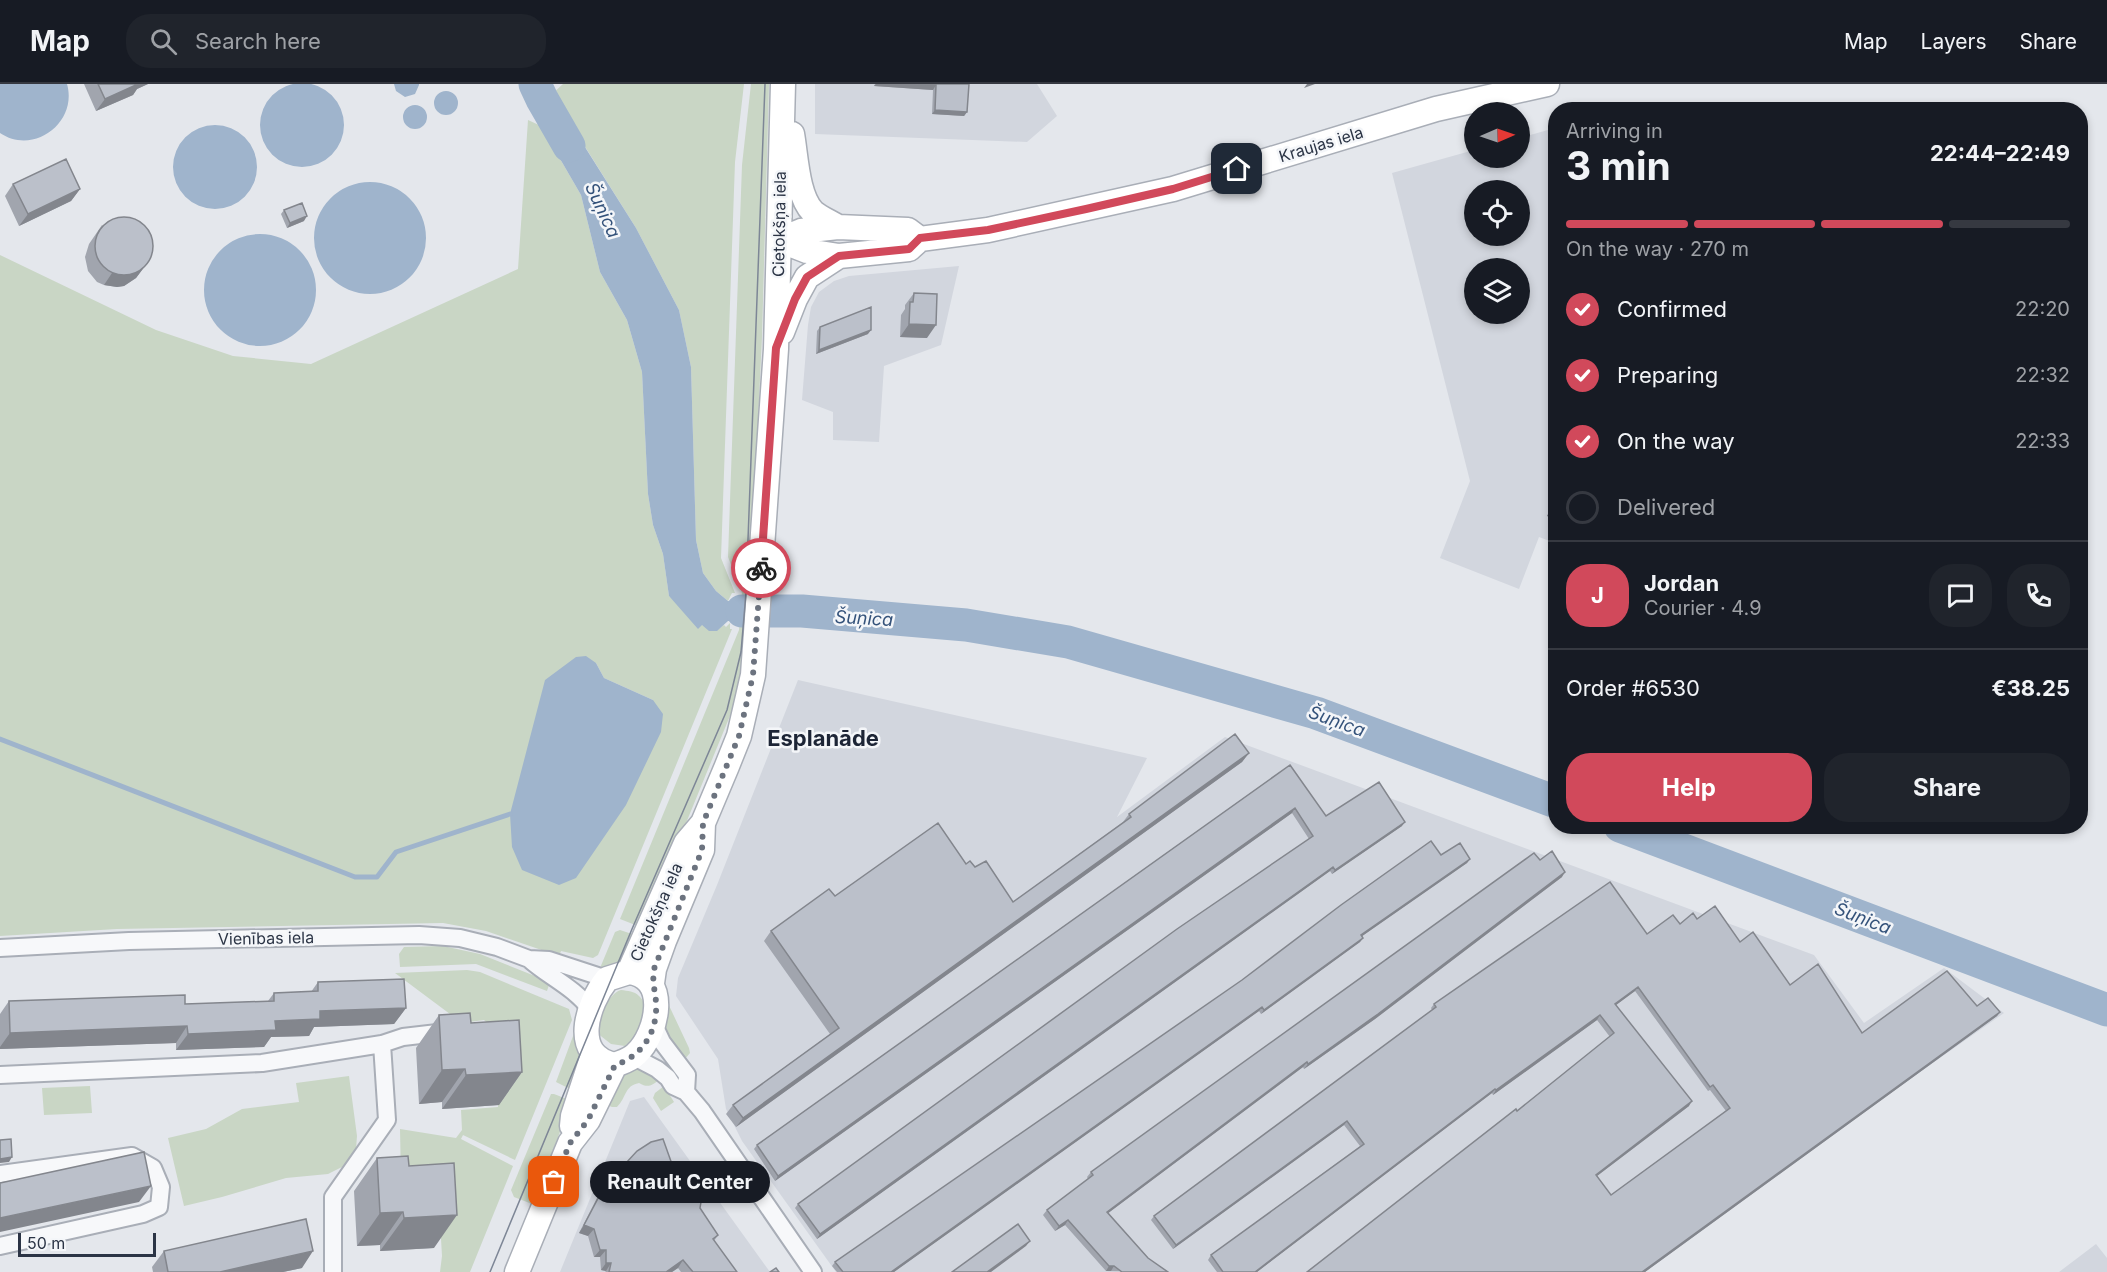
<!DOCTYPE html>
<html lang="en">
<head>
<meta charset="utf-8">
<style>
	:root { --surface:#171b24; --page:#20242c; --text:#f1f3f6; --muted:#9ea1a6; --line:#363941; --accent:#d1495b }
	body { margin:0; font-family:Inter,sans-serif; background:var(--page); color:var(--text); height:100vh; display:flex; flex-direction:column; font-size:22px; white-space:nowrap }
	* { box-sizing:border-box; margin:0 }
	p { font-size:20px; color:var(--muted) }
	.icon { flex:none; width:33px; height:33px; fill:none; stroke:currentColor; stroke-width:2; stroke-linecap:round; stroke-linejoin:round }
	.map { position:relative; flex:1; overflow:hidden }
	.panel { position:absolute; left:1548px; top:18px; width:540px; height:732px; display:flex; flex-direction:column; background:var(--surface); border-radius:24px; box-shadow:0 3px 9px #0003 }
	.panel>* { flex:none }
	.needle { width:39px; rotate:88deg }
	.controls { position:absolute; left:1464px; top:18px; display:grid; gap:12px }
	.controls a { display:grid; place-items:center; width:66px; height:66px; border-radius:50%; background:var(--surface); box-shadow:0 3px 9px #0003; font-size:30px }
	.scale { position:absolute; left:18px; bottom:15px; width:138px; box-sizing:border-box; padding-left:6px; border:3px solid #2b3445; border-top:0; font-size:16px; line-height:21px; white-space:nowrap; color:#2b3445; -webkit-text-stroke:4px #f4f6f9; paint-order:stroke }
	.pin { position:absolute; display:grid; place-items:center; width:51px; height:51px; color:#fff; margin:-26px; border-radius:12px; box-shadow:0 3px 9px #0006 }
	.courier { position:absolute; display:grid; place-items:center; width:60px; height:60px; margin:-30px; border:4px solid #d1495b; border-radius:50%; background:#fff; color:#222; box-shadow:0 2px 8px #0007 }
	.bubble { position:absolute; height:42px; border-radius:21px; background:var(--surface); box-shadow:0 3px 9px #0003; font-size:20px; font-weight:700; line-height:42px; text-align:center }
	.summary em { font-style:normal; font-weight:700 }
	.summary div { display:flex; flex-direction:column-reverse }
	.summary { display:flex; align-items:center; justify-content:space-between; height:102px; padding:0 18px }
	h1 { font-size:39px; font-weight:700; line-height:45px }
	.bar { display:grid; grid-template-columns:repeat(4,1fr); gap:9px 6px; align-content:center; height:72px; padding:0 18px }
	.bar i { height:8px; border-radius:4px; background:var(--line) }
	.bar .selected { background:var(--accent) }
	.bar p { grid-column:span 4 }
	.line { display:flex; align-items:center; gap:15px; padding:0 18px; border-top:2px solid var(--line) }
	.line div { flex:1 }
	.round { display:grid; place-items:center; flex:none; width:63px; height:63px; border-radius:24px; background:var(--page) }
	ol { padding:0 18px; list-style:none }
	li { display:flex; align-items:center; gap:18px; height:66px }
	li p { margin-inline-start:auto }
	li .icon { padding:6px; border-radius:50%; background:var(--accent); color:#fff; stroke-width:4 }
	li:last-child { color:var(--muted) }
	li i { width:33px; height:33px; border:3px solid var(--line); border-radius:50% }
	.cta { display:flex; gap:12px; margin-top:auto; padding:12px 18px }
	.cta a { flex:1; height:69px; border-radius:24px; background:var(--accent); color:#fff; font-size:24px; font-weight:700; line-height:69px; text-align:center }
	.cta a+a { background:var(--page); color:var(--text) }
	header { display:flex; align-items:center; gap:36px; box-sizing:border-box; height:84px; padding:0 30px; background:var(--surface); border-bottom:2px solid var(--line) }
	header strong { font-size:28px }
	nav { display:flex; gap:33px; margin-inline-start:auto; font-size:21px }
	.search { width:420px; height:54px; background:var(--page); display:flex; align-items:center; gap:15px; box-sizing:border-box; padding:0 21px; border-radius:24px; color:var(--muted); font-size:22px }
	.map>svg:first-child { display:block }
	.built { fill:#d2d6de; fill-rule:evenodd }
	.green { fill:#c9d6c5; fill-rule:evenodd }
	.water { fill:#9fb4cc }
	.pier { fill:#e4e7ec }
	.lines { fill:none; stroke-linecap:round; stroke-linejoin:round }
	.stream { stroke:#9fb4cc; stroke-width:5 }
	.river { stroke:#9fb4cc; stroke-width:33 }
	.street-casing { stroke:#a9aeb7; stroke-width:20 }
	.secondary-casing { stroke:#a9aeb7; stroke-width:27 }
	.street { stroke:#f7f8fa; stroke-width:16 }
	.secondary { stroke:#fff; stroke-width:24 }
	.tram { stroke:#7d8696; stroke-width:1.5 }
	.wall { fill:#a1a5ae; fill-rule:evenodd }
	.shaded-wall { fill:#83868d }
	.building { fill:#bbc0ca; stroke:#83868d; stroke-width:1.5; fill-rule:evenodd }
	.done { stroke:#6c737f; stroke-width:6; stroke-dasharray:0 10.8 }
	.route { stroke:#d1495b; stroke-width:8 }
	.labels { text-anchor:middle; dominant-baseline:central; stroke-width:5; stroke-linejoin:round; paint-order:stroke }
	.street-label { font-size:16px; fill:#2b3445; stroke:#f4f6f9 }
	.water-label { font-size:18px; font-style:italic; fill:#34527a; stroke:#f4f6f9 }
	.district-label { font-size:22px; font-weight:bold; fill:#1d2536; stroke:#f4f6f9 }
</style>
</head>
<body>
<header>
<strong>Map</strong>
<div class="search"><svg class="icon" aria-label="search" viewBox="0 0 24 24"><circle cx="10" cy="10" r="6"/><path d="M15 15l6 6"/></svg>Search here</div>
<nav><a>Map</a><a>Layers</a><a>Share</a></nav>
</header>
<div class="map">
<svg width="2107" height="1188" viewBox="0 0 2107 1188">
	<rect width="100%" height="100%" fill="#e4e7ec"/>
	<path class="built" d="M815 0H1037L1057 32 1027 58 815 50Z
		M1555 44V459L1539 453 1519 505 1440 474 1470 397 1392 89 1474 66V74H1520V54ZM1474 106H1520V152H1474ZM1474 184H1520V230H1474Z
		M959 182 941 261 884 282 879 358 833 356V328L802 316 808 241 811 223 819 208 834 197 849 192Z
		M798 596 1147 674 1117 733 1225 653 1814 871 1864 939 1944 884 2004 929 1635 1188H836L742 1057 726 1025 718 975 676 912 678 894 717 801Z
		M644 1013 770 1188H560L630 1017Z
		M2096 1160 2107 1174V1188H2059Z"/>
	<path class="green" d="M563 0H744L735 78 721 474 735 509H732L728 517 716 507 703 489 696 456 691 283 679 226 636 144 552 10Z
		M751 0H769L762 253 748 546 742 589 734 622 643 844 620 835 739 546 742 509 728 473 742 81Z
		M528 36 541 42 581 111 600 188 627 236 642 288 648 410 653 441 663 470 669 512 702 541 716 547 724 541 726 543 730 539V545H732L598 871 593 874 561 867 559 872 486 847 443 839 117 845 0 852V171L156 246 233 272 311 280 518 185ZM596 579 604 594 653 616 559 801Z
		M620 846 638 852 621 884H600L615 848Z
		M443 862 480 870 550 898 547 907 476 880 400 883 399 870 404 863Z
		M467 886 480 888 569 925 572 936 515 1076 463 1051 461 1055 513 1082 470 1188H440L442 1172 438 1103 401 1094 400 1045 456 1054 462 1046 461 1026 498 1023 494 945 484 936 462 939 395 889Z
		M621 906C628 907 634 907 639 912 654 925 638 953 625 962L611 960 597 949C595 936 609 909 621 906Z
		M665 913 689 964 690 969 684 976C663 951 663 945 665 913Z
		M579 936 582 966 576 1008 556 998Z
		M632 984H640L659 996C651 1002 648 1004 639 999 624 1002 627 1013 617 1023H612L602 1019 612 998Z
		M349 992 357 1052 356 1065 342 1083 328 1090 286 1094 222 1113 184 1122 168 1054 206 1045 242 1025 299 1018 296 999Z
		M90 1002 92 1029 44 1031 42 1004Z
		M664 1002 674 1018 661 1027 653 1014 655 1009Z
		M551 1010H554L572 1017 532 1120 514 1113 511 1106Z"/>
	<path class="water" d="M260 41a42 42 0 1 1 84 0a42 42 0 1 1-84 0Z
		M0 0H67C78 38 34 72 0 49Z
		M394 0H419V1L415 10 405 13 396 7Z
		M434 19a12 12 0 1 1 24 0a12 12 0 1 1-24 0Z
		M403 33a12 12 0 1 1 24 0a12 12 0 1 1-24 0Z
		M549 22 566 33 636 144 679 226 691 283 696 456 703 489 716 507 728 517 787 519V537H728L717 547H709L702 541 698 545 669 512 663 470 653 441 648 410 642 288 627 236 600 188 581 111 541 42 542 25Z
		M173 83a42 42 0 1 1 84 0a42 42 0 1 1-84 0Z
		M314 154a56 56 0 1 1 112 0a56 56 0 1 1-112 0Z
		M204 206a56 56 0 1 1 112 0a56 56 0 1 1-112 0Z
		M586 572 596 579 604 594 653 616 663 630 661 648 626 721 576 794 559 801 522 786 512 763 510 730 545 596 576 573Z"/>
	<path class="pier" d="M732 514 780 516 778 540H730Z"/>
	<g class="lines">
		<path class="stream" d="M0 655 355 793H377L396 768 510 730"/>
		<path class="river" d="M535 0 542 15 569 62
			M742 527H802L966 541 1068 558 1316 629 1556 718
			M1620 742 2107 926"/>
		<defs>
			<path id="street" d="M0 864 129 857 419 851 460 854 497 863 529 875 549 876 607 895
				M529 875C549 893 574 903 590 925
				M654 941 662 958 687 991 686 1008
				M634 973 657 985 668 994 673 1002 686 1008 702 1027 813 1188
				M0 991 262 979 382 960 403 953 446 948
				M0 1090 132 1072 153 1084 161 1103 159 1123 143 1130 0 1162
				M333 1188V1113L387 1036 382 960"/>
			<path id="secondary" d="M792 50C796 72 797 112 813 128 820 134 830 138 838 143
				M779 156 807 167 839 172 909 165 920 155 988 146 1173 105 1436 25 1547 0
				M779 156 801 147 838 143 908 146 920 155
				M782 248 795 215 807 193 839 172
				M629 888 686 759 703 739 727 682 739 652 753 591 776 265 783 0
				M629 888C670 892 658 950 636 970 630 976 622 978 615 981 570 972 587 920 607 895Z
				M652 899 654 885 664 857 702 766 703 739
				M572 1042 573 1032 593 971
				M517 1188 570 1059 588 1036 615 981"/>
		</defs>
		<use href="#street" class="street-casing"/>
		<use href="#secondary" class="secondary-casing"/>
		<use href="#street" class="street"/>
		<use href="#secondary" class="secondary"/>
		<path class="tram" d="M490 1188 632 845 727 626 741 568 746 509 765 0"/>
	</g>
	<path class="wall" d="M84 0H148L137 5 133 11 96 27Z
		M875 0H969L967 28 964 32 932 30 933 6 874 2Z
		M13 100 80 105 71 117 19 142 5 112Z
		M284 126 304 137 287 144 281 130Z
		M102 141 145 182 136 194 124 202 117 203 104 201 97 198 88 187 85 173 89 160Z
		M914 209 927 254 900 253 901 231 905 225V221Z
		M820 243 868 250 816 270 817 247Z
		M1556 411V435L1547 432Z
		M1249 669 1242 678 736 1043 726 1030 733 1021 830 950 764 857 771 847 835 812 966 780 975 783 1013 818 1123 738 1129 730Z
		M1290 681 1326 732 1402 742 1332 790 1330 787 817 1155 795 1124 798 1120 1309 755 1292 729 775 1097 754 1065 757 1061Z
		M1441 771 1470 775 1467 779 1362 852 1363 854 1360 858 1261 930 1259 927 894 1188H837L832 1182 835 1178Z
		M1540 776 1562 793 1375 935 1304 985 1303 983 1108 1129 1148 1174 1168 1188 1106 1187 1065 1141 1055 1147 1043 1131 1047 1126 1088 1095 1087 1093 1091 1088Z
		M1697 835 1740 858 1790 901 1862 949 1977 922 2000 928 1997 932 1645 1188 1517 1027 1610 953 1597 936 1493 1011 1492 1009 1257 1188H1217L1208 1176 1211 1171 1360 1062 1344 1041 1173 1165 1151 1136 1154 1132 1432 926 1431 924 1434 920 1647 850ZM1635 907 1708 1007 1710 1006 1726 1027 1611 1111 1597 1092 1689 1022 1616 921Z
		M318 898 406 924 394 940 314 943 309 952 271 953 264 963 176 966V959L0 965V930L9 917 185 920 268 917 274 909 311 908Z
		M439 931 471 939 522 988 499 1021 442 1025V1018L419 1020 416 964Z
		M377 1074 409 1082 434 1164 380 1167V1161L357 1162 354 1107Z
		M673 1083 718 1151 714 1157 737 1188H681L678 1184 672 1188H605L606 1187 601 1186 600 1173H594L588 1152 579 1149 599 1110 604 1103Z
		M164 1167 302 1184 283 1188H153L152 1183Z"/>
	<path class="shaded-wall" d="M137 0H148L137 5 133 11 96 27 105 15Z
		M876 0H914L936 1 933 6 874 2Z
		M1307 0H1315L1304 4Z
		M935 26 967 28 964 32 932 30Z
		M80 105 71 117 19 142 28 130Z
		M307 132 304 137 287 144 290 139Z
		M145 182 136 194 124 202 117 203 104 201 112 189Z
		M909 240 936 241 927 254 900 253Z
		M871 246 868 250 816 270 819 266Z
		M1550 428 1556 430V435L1547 432Z
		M1249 669 1242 678 736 1043 743 1034Z
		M1295 724 1292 729 775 1097 778 1092Z
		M1405 738 1402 742 1332 790 1335 786Z
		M1470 775 1467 779 1358 855 1361 851Z
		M1333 783 1330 787 817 1155 820 1150Z
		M1565 788 1562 793 1375 935 1304 985 1308 980Z
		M1363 854 1360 858 1261 930 1264 926Z
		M1638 903 1635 907 1612 924 1615 920Z
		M1262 923 1259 927 894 1188H891Z
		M406 924 394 940 314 943 309 952 271 953 264 963 176 966 188 950 275 937 320 927Z
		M2000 928 1997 932 1645 1188H1642Z
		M1600 931 1597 936 1493 1011 1496 1006Z
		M187 942 176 959 0 965V963L10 949Z
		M1307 978 1303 983 1103 1133 1107 1128Z
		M465 985 442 1018 419 1020 442 986Z
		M522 988 499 1021 442 1025 466 991Z
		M1495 1005 1492 1009 1257 1188H1255Z
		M1692 1017 1689 1022 1593 1095 1596 1091Z
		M1347 1037 1344 1041 1173 1165 1176 1161Z
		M12 1073 9 1078 0 1079V1075Z
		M151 1102 139 1118 0 1148V1134Z
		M403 1128 380 1161 357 1162 380 1129Z
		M457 1131 434 1164 380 1167 404 1134Z
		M1068 1136 1065 1141 1055 1147 1059 1142Z
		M584 1141 594 1145 588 1152 579 1149Z
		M1030 1157 1026 1162 991 1188H987Z
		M600 1166H606L600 1173H594Z
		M313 1167 302 1184 283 1188H220Z
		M683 1176 678 1184 672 1188H666Z
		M606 1179H611L606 1187 601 1186Z
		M1109 1182H1114L1111 1187H1106Z"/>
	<path class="building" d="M98 0H138L105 15Z
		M914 0H969L967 28 935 26 936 1Z
		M66 75 80 105 28 130 13 100Z
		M302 119 307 132 290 139 284 126Z
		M95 162a29 29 0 1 1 58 0a29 29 0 1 1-58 0Z
		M914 209 937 210 936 241 909 240 910 218H913Z
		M871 223V246L819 266 820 243Z
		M1556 414V430L1550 428Z
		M1235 650 1249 669 743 1034 733 1021 839 944 771 847 829 805 835 812 938 739 966 780 970 777 975 783 986 777 1013 818 1131 733 1129 730Z
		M1290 681 1326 732 1379 698 1405 738 1335 786 1333 783 820 1150 798 1120 1177 845 1313 752 1295 724 778 1092 757 1061Z
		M1431 757 1441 771 1460 759 1470 775 1361 851 1363 854 1264 926 1262 923 891 1188H843L835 1178 1242 896 1341 821Z
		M1552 767 1565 788 1378 930 1308 980 1307 978 1107 1128 1148 1174 1168 1188H1122L1114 1182H1109L1068 1136 1059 1142 1047 1126 1093 1091 1091 1088 1534 769 1540 776Z
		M1610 798 1647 850 1673 831 1680 840 1693 829 1697 835 1715 822 1740 858 1753 848 1790 901 1818 880 1862 949 1947 887 1977 922 1988 914 2000 928 1642 1188H1307L1516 1025 1517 1027 1614 949 1600 931 1496 1006 1495 1005 1255 1188H1223L1211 1171 1364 1060 1347 1037 1176 1161 1154 1132 1436 923 1434 920ZM1638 903 1710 1003 1713 1001 1730 1024 1611 1111 1596 1091 1692 1017 1615 920Z
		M404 895 406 924 320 927V935L275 937 276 946 188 950 187 942 10 949 9 917 185 911V920L274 917V909L318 907V898Z
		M470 929 471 939 519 936 522 988 466 991 465 985 442 986 439 931Z
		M11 1055 12 1073 0 1075V1056Z
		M663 1055 673 1083 706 1088 700 1124 718 1151 713 1155 737 1188H693L683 1176 666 1188H609L611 1179H606V1166H600L594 1145 584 1141 604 1103 637 1067 651 1058Z
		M144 1068 151 1102 0 1134V1099Z
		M408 1072 409 1082 454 1079 457 1131 404 1134 403 1128 380 1129 377 1074Z
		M306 1135 313 1167 220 1188H168L164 1167Z
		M1018 1140 1030 1157 987 1188H952Z
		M776 1184 779 1188H770Z"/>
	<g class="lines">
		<path class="done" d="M554 1098 570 1059 588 1036 615 981C643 972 658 947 656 918 655 905 652 900 654 885L702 766 703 739 739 652 753 591 761 484"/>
		<path class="route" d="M761 484 776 264 795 215 807 193 839 172 909 165 920 154 988 146 1086 125 1173 105 1237 85"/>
	</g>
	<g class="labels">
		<g class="street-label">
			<text transform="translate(1321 60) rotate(-17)">Kraujas iela</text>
			<text transform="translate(779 140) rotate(-89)">Cietokšņa iela</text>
			<text transform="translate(656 828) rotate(-66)">Cietokšņa iela</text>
			<text transform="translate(266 854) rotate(-1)">Vienības iela</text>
		</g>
		<g class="water-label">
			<text transform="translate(603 126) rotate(65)">Šuņica</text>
			<text transform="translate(864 534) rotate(3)">Šuņica</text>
			<text transform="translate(1337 637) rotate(20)">Šuņica</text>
			<text transform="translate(1863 834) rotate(21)">Šuņica</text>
		</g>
		<g class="district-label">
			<text x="823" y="654">Esplanāde</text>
		</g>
	</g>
</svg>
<div class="controls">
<a><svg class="needle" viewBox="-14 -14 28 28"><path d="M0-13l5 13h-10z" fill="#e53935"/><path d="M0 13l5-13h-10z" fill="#9ea1a6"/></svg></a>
<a><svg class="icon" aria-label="locate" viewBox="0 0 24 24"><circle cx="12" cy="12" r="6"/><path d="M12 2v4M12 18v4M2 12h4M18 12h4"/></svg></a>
<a><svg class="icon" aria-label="layers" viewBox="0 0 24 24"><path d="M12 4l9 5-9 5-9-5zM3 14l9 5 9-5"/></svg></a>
</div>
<div class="scale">50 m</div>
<div class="pin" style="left:554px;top:1098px;background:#ea580c"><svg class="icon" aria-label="bag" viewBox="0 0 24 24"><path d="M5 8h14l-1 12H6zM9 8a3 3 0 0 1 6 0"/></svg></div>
<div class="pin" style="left:1237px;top:85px;background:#1f2937"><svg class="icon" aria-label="home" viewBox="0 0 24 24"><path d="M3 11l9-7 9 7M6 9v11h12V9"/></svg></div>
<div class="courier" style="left:761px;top:484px"><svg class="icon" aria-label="bike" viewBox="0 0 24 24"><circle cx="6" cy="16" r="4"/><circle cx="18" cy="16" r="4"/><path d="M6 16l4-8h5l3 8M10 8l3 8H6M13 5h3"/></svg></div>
<div class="bubble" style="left:590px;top:1077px;width:180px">Renault Center</div>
<section class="panel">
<div class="summary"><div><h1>3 min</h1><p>Arriving in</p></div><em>22:44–22:49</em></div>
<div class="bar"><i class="selected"></i><i class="selected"></i><i class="selected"></i><i></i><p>On the way · 270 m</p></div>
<ol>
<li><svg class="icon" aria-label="check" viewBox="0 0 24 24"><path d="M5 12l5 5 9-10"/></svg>Confirmed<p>22:20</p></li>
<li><svg class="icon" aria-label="check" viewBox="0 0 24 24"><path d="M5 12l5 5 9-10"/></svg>Preparing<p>22:32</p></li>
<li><svg class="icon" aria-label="check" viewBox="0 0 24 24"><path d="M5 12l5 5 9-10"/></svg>On the way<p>22:33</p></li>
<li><i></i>Delivered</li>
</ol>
<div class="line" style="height:108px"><b class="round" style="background:var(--accent);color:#fff">J</b><div><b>Jordan</b><p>Courier · 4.9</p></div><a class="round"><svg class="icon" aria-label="chat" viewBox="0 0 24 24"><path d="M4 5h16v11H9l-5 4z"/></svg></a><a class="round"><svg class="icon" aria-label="phone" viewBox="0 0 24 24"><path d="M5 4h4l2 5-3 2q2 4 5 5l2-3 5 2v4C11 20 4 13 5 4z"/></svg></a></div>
<div class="line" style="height:78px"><div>Order #6530</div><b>€38.25</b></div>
<div class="cta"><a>Help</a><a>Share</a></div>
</section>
</div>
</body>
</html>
